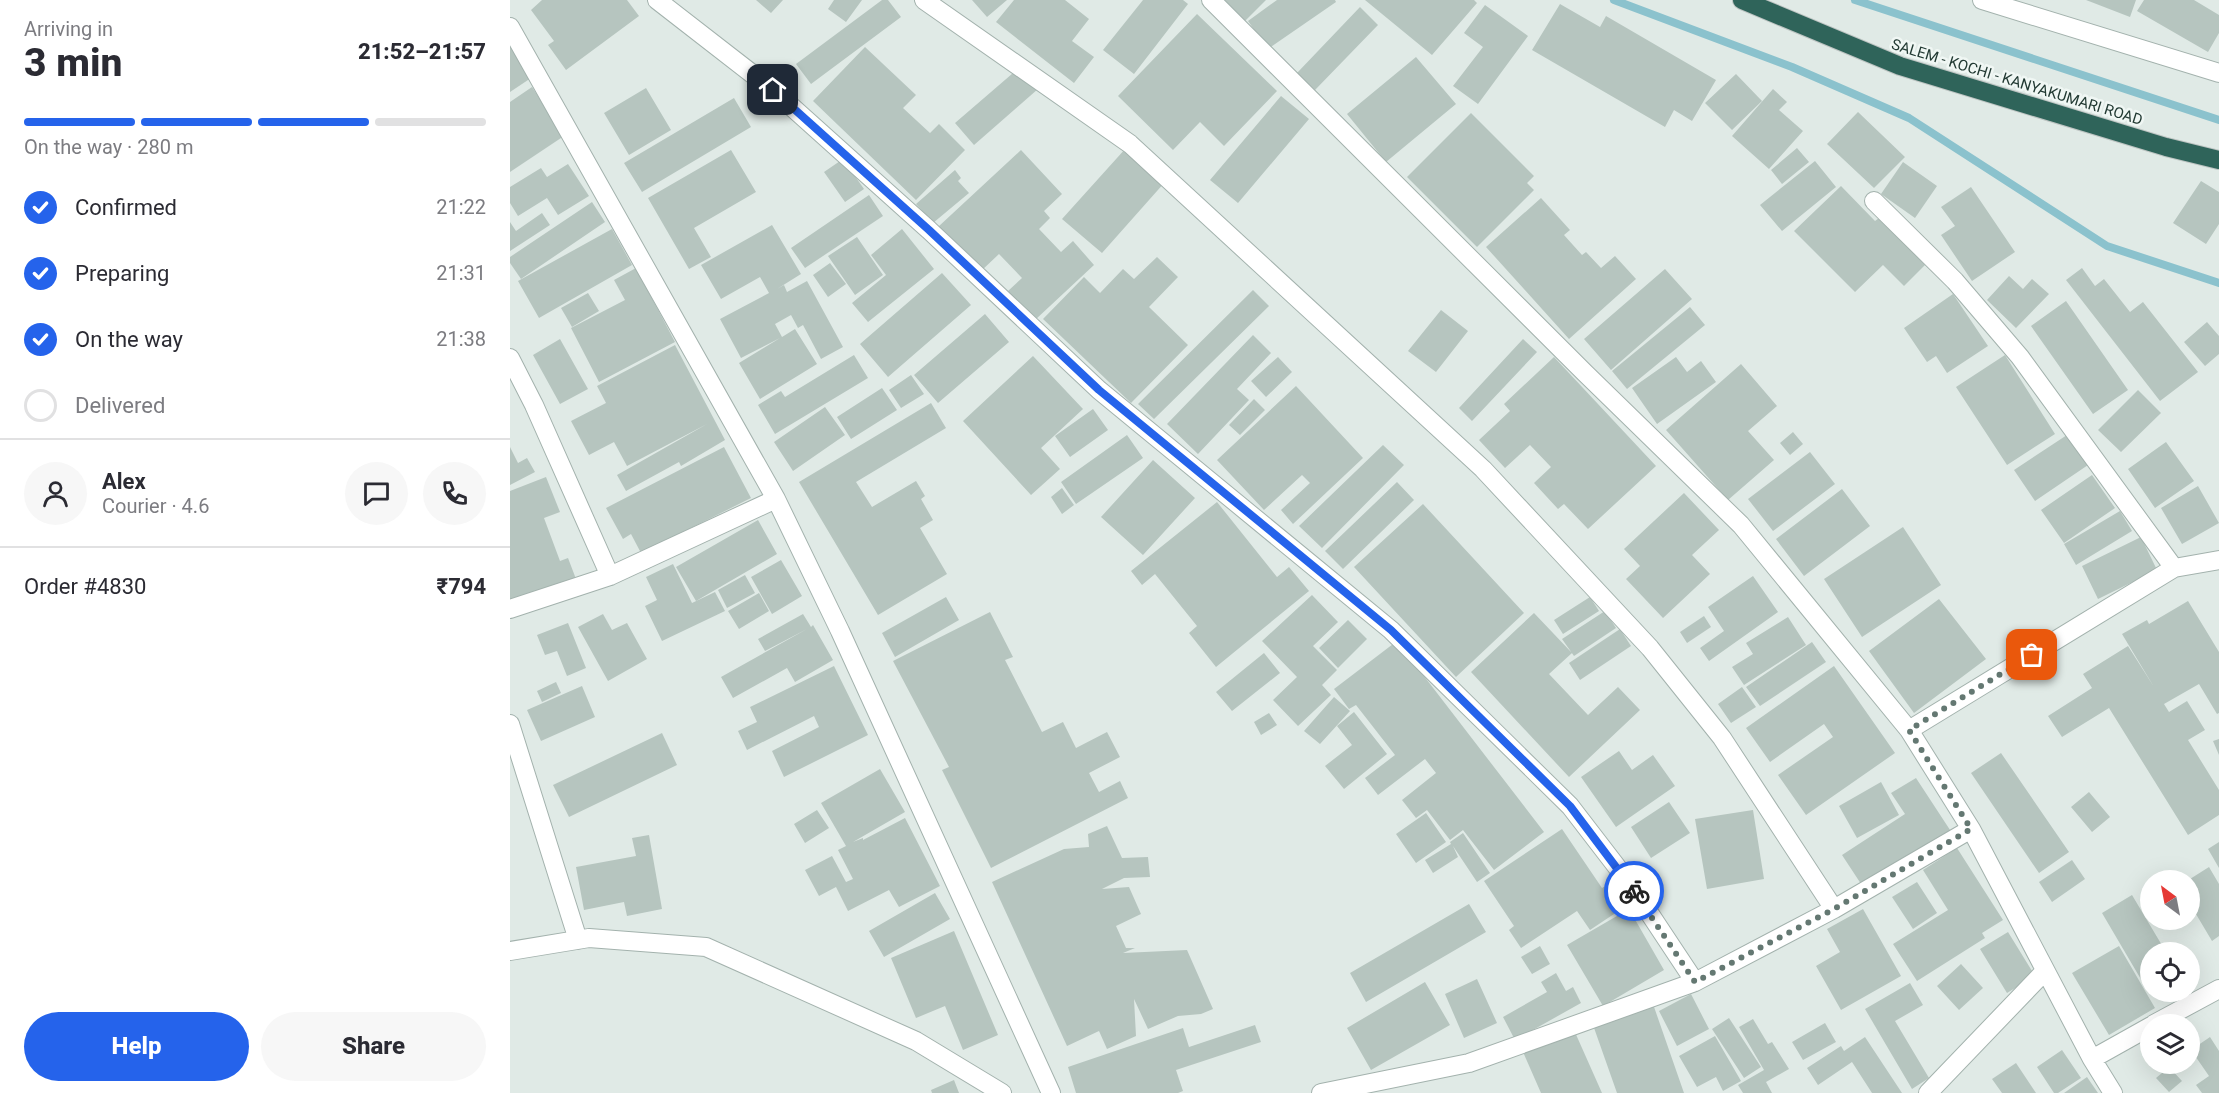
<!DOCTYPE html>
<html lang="en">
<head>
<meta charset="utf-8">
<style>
	:root { --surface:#fff; --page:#f7f7f7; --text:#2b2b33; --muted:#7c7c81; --line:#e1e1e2; --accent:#2563eb }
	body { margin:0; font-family:Roboto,sans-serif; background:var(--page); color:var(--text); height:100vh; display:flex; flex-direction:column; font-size:22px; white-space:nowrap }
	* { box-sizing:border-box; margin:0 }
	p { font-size:20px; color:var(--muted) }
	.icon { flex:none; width:33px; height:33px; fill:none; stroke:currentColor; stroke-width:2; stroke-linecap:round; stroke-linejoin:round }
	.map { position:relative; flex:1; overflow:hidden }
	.drawer { display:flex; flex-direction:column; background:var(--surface); width:510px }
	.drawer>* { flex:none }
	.needle { width:39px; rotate:328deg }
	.controls { position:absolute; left:1630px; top:870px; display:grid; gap:12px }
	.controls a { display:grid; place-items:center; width:60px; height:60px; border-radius:50%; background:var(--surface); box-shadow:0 6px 24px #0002; font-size:30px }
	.pin { position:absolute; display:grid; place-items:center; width:51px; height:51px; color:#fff; margin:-26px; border-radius:12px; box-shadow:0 3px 9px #0006 }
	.courier { position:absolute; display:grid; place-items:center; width:60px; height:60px; margin:-30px; border:4px solid #2563eb; border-radius:50%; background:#fff; color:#222; box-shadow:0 2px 8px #0007 }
	.overview em { font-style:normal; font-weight:800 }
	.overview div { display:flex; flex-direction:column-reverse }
	.overview { display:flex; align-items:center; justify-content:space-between; height:102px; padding:0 24px }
	h1 { font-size:39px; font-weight:800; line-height:45px }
	.bar { display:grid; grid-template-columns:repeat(4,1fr); gap:9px 6px; align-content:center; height:72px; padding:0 24px }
	.bar i { height:8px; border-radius:4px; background:var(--line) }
	.bar .selected { background:var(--accent) }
	.bar p { grid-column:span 4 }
	.line { display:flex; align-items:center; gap:15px; padding:0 24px; border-top:2px solid var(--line) }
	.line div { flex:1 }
	.round { display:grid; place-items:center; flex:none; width:63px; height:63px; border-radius:32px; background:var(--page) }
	ol { padding:0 24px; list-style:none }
	li { display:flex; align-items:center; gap:18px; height:66px }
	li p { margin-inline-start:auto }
	li .icon { padding:6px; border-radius:50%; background:var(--accent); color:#fff; stroke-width:4 }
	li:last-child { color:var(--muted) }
	li i { width:33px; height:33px; border:3px solid var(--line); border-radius:50% }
	.button { display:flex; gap:12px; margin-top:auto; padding:12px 24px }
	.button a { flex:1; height:69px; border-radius:36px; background:var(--accent); color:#fff; font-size:24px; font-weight:800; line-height:69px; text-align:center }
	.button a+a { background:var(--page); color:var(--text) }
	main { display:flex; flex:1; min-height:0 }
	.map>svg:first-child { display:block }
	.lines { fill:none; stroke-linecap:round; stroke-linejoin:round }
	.stream { stroke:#8bc2cd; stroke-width:8 }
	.building { fill:#b6c5bf }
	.minor-casing { stroke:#a3b2ad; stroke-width:20 }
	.highway-casing { stroke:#bdc4c2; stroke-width:20 }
	.minor { stroke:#fff; stroke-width:18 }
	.highway { stroke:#2f645a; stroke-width:18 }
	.done { stroke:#647872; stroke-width:6; stroke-dasharray:0 10.8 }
	.route { stroke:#2563eb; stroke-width:8 }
	.labels { text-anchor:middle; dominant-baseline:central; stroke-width:5; stroke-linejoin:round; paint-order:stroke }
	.street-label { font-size:15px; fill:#223a33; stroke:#f0f7f4 }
</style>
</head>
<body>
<main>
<section class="drawer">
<div class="overview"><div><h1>3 min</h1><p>Arriving in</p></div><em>21:52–21:57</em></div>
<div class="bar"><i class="selected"></i><i class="selected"></i><i class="selected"></i><i></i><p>On the way · 280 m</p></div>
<ol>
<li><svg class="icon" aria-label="check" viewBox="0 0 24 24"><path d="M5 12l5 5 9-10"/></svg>Confirmed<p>21:22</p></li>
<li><svg class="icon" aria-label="check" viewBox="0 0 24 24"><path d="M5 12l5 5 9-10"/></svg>Preparing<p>21:31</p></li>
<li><svg class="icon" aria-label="check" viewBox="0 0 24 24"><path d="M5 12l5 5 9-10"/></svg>On the way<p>21:38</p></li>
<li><i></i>Delivered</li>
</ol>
<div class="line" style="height:108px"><a class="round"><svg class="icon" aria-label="person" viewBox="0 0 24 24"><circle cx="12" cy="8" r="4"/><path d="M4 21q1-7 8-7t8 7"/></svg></a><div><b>Alex</b><p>Courier · 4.6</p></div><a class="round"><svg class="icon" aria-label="chat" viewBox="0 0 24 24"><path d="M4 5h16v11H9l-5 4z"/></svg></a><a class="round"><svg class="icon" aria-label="phone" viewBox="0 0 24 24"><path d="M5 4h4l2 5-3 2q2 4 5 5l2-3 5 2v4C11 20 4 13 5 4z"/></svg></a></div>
<div class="line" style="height:78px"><div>Order #4830</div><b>₹794</b></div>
<div class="button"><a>Help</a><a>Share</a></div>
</section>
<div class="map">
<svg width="1709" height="1093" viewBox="0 0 1709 1093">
	<rect width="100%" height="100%" fill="#e0eae6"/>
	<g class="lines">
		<path class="stream" d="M1104 0 1282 67 1399 118 1597 246 1709 283
			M1345 0 1709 120"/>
	</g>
	<path class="building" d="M32 0H117L129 16 56 70 38 45 44 41 21 10Z
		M246 0H273L261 13Z
		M324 0H352L336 22 318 9Z
		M372 0H378L391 17 301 84 286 64Z
		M462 0H497L477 17Z
		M504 0H555L579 19 562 41 584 57 564 83 486 22Z
		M633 0H673L678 4 624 74 593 50Z
		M713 0H756L735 21Z
		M767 0H825L826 2 758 49 738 21Z
		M855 0H964L967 3 922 55Z
		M1576 0H1626L1620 17Z
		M1634 0H1684L1709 15V33L1698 52 1627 11Z
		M1050 4 1090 27 1096 16 1206 80 1182 121 1164 110 1155 127 1022 50Z
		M975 5 1018 36 968 104 943 86 973 47 954 33Z
		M850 7 868 25 805 90 787 73Z
		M687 14 767 91 714 146 690 122 663 150 608 96Z
		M0 46 21 78 0 92Z
		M355 47 406 95 393 108 420 133 429 124 455 150 406 200 303 101Z
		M906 57 946 104 876 162 837 114Z
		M509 68 528 89 464 145 445 123Z
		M1226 74 1252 101 1222 130 1195 103Z
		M22 87 54 136 0 172V102Z
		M136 88 161 130 119 155 94 113Z
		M1263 89 1277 102 1269 110 1293 131 1259 169 1222 136Z
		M771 96 799 119 728 203 700 180Z
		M224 98 241 127 132 192 114 163Z
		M1348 112 1395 157 1364 188 1317 144Z
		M961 113 1024 176 1017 183 1024 190 967 247 897 177Z
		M616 148 655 182 592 253 552 219Z
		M1287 148 1299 162 1272 184 1261 170Z
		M221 150 246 192 184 228 201 257 179 269 138 198Z
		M511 150 552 194 534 211 540 218 529 229 551 252 563 241 584 265 525 320 498 291 512 278 489 254 470 272 428 227Z
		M333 159 354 189 335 202 314 172Z
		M1305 161 1326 187 1272 231 1250 205Z
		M1393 162 1427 186 1405 218 1371 194Z
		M58 164 79 196 48 215 37 198 8 216 0 203V187L31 168 37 177Z
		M445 170 451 178 448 181 459 193 423 223 406 204Z
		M1691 181 1709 192V224L1696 244 1663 223Z
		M1331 186 1365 221 1369 218 1415 265 1394 286 1373 265 1345 292 1284 231Z
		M1461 187 1505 252 1462 281 1431 235 1445 226 1431 207Z
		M359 195 373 216 295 268 281 248Z
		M1031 198 1060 230 1054 235 1072 255 1076 252 1091 268 1105 256 1126 279 1059 339 976 247Z
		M82 202 95 222 11 279 0 263V257Z
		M32 213 40 225 0 251V222L6 231Z
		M262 225 291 274 267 289 274 285 277 292 297 281 333 347 311 359 293 325 288 328 281 315 265 324 272 337 285 329 307 364 250 399 229 363 270 338 231 358 210 319 259 293 250 277 211 299 191 265Z
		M102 229 122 265 29 318 8 281Z
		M392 229 424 269 358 322 342 303 376 275 361 255Z
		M347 237 373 275 345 295 318 256Z
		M647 257 668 277 639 307 678 345 621 403 533 319 574 277 590 293 613 269 624 279Z
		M320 263 336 284 318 297 303 275Z
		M126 268 165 342 89 382 61 328 115 300 104 280Z
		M1572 268 1585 286 1594 279 1620 312 1633 302 1688 372 1650 401 1556 280Z
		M1155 269 1182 299 1101 370 1074 339Z
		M432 273 461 305 378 377 350 344Z
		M1499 276 1513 289 1522 279 1539 294 1506 328 1477 300Z
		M743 290 759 306 644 419 628 404Z
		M78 293 89 311 62 327 51 308Z
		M1443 294 1478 346 1437 373 1426 356 1417 362 1394 328Z
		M1556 301 1618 390 1583 414 1521 326Z
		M1180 307 1195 325 1117 389 1102 371Z
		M931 310 958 331 926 372 898 351Z
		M475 314 499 342 428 403 404 375Z
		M1697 322 1709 336V354L1695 366 1674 342Z
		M743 335 761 353 727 389 739 400 688 454 657 424Z
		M50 339 78 389 50 404 23 355Z
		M1013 339 1027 352 962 421 949 408Z
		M165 345 215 440 171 466 169 462 116 491 107 475 197 424 117 466 104 442 79 455 61 421 96 403 87 386Z
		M344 355 358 378 265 434 248 405 271 391 275 397Z
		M1495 355 1545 434 1497 465 1446 387Z
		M523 356 573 409 531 448 550 469 521 495 453 421Z
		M768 357 782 372 756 397 741 381Z
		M1044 357 1146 466 1078 529 1054 504 1048 509 1024 483 1041 467 1020 445 995 468 969 440 1000 411 994 404Z
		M1166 357 1177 372 1191 361 1206 382 1147 424 1122 388Z
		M1231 364 1267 406 1238 431 1264 460 1218 500 1156 430Z
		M401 375 414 394 391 408 379 390Z
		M786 386 853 458 783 524 771 510 800 483 792 475 754 510 707 460Z
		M372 388 387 410 341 439 327 417Z
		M1628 390 1651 413 1611 452 1588 430Z
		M744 399 755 410 730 435 719 425Z
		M421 403 436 428 346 482 362 507 406 481 415 496 411 499 423 520 410 528 437 574 368 615 289 482Z
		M315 407 335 435 283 471 264 442Z
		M583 409 598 430 560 457 545 436Z
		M1283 432 1293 444 1280 455 1270 443Z
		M617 435 633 458 566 504 551 482Z
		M1557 435 1578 465 1525 501 1504 470Z
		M1656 442 1684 481 1645 508 1618 469Z
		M873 445 894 465 812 548 789 526Z
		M0 447 8 463 17 458 25 472 0 485Z
		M214 447 241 498 131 553 121 534 113 539 96 508Z
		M1300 452 1325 484 1263 531 1238 499Z
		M643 460 685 498 633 555 591 517Z
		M1582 475 1605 508 1554 543 1531 510Z
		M36 477 50 512 34 518 50 561 58 558 66 579 0 605V491Z
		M887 482 904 500 833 569 815 551Z
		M1688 486 1709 523 1672 544 1651 508Z
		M552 488 564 505 552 514 541 497Z
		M1332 489 1360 526 1294 576 1266 539Z
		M1174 493 1209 530 1182 555 1200 574 1153 618 1116 579 1130 566 1114 549Z
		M707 502 767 577 779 567 799 591 706 667 679 633 687 626 645 574 632 585 621 571Z
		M913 504 1014 613 946 677 844 567Z
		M1610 511 1622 531 1566 565 1554 544Z
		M248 520 267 554 186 601 166 567Z
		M1393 527 1431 585 1352 637 1314 579Z
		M1631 537 1647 570 1588 599 1572 566Z
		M271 560 292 596 262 614 241 577Z
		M163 564 182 603 205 592 215 611 152 641 135 606 147 600 136 577Z
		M235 575 245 593 217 608 208 590Z
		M1243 576 1268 612 1199 661 1190 648 1214 631 1198 607Z
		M249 593 259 611 229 629 218 611Z
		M802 595 828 622 803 646 827 670 812 685 821 695 788 726 763 700 787 677 752 641Z
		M436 597 449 620 385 657 372 633Z
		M1080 597 1089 611 1053 634 1044 620Z
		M1429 599 1476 659 1404 713 1359 651Z
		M1678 601 1709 652V713L1707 714 1689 684 1654 704 1659 712 1677 701 1695 730 1678 740 1709 790V815L1678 835 1599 708 1552 737 1538 716 1582 688 1573 674 1618 646 1644 687 1612 634 1637 620 1639 624Z
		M1095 611 1106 628 1064 656 1052 639Z
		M480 612 503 657 495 660 532 732 553 722 566 748 597 732 610 757 579 773 589 792 610 781 618 798 481 868 432 770 439 767 383 661Z
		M1024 613 1062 653 1039 674 1078 715 1108 687 1130 710 1059 777 961 672Z
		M93 614 102 630 117 623 137 659 98 681 68 627Z
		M293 614 301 627 303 625 323 660 285 682 277 668 223 698 211 677 297 629 255 651 248 639Z
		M1194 616 1201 627 1177 643 1170 632Z
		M1278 617 1296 645 1234 685 1222 667 1243 654 1236 643Z
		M838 620 857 639 828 668 809 648Z
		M58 623 76 668 57 676 47 651 35 655 27 635Z
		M1110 629 1121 646 1070 680 1059 663Z
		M887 641 1034 832 984 870 953 830 940 840 917 810 906 818 892 800 926 773 915 759 868 795 855 778 885 755 846 705 839 709 824 689Z
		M1302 642 1316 662 1250 706 1236 687Z
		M754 653 770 673 722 711 706 692Z
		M324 666 358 735 274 777 262 751 309 727 304 716 237 750 228 731 247 722 240 707Z
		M1324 666 1385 753 1296 815 1268 775 1323 737 1314 724 1260 762 1236 728Z
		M46 682 51 693 32 702 27 691Z
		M72 686 85 717 31 741 17 710Z
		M1232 687 1246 707 1221 723 1208 704Z
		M824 697 840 711 810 744 794 731Z
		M844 712 877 754 834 789 815 766 842 745 827 726Z
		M759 713 767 725 751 735 744 722Z
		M152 733 167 765 59 817 43 785Z
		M1709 739V755L1703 741Z
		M1109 751 1122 770 1143 755 1165 786 1106 827 1071 777Z
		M1491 753 1559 852 1529 873 1461 773Z
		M370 769 395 812 343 842 353 838V840L395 818 430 886 389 907 379 890 338 911 326 887 309 896 295 870 322 856 336 882 343 879 328 850 336 846 311 803Z
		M1406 778 1442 833 1355 890 1332 855 1395 814 1381 793Z
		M1371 782 1389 815 1347 838 1329 806Z
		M1579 792 1600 817 1582 832 1561 807Z
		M1159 802 1180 833 1141 858 1121 827Z
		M307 810 319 828 295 843 284 824Z
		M1243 810 1254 879 1197 889 1185 819Z
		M916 813 936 842 906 863 886 834Z
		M597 826 612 858 638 857 640 877 614 878 592 889 619 887 631 914 606 926 616 948H625L613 953 677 950 703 1009 691 1014 668 1016 638 1029 624 999 626 1036 597 1049 589 1031 557 1046 482 882 554 849 579 847 578 834Z
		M1052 829 1092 888 1101 883 1116 906 1080 930 1067 911 1011 948 999 930 1004 926 974 881Z
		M953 833 980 873 967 882 943 846 948 857 923 873 915 860 941 844 940 842Z
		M139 835 152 909 117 916 114 902 74 910 66 867 126 856 122 838Z
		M1709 842V868L1698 849Z
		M1447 848 1493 920 1472 933 1475 938 1407 981 1383 944 1438 910 1413 870Z
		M1562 860 1575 879 1542 902 1529 882Z
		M1699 867 1709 884V936L1702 941 1680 904V879Z
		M1407 882 1427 913 1403 929 1382 897Z
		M425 893 440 919 374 957 359 931Z
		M1622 895 1656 952H1641V992L1639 993 1592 913Z
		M959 904 976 932 856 1002 840 973Z
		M1119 909 1154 970 1093 1006 1057 945Z
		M1353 909 1391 976 1331 1010 1306 966 1330 952 1317 929Z
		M444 931 488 1035 453 1050 435 1006 406 1018 381 958Z
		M1498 932 1525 976 1497 993 1470 949Z
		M1030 946 1040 964 1022 974 1011 957Z
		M1609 946 1645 1008 1599 1035 1562 973Z
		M1451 964 1473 988 1449 1010 1427 986Z
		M1046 973 1056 991 1063 987 1071 1003 1005 1040 993 1017 1037 992 1031 982Z
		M967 979 987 1023 954 1038 935 994Z
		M915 982 940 1025 861 1070 837 1028Z
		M1400 983 1413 1005 1385 1021 1419 1078 1402 1089 1355 1009Z
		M1181 994 1199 1029 1167 1046 1149 1011Z
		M1143 1004 1174 1093H1107L1083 1025Z
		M1219 1018 1251 1067 1234 1078 1202 1029Z
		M1243 1019 1258 1044 1262 1042 1279 1069 1256 1082 1262 1093H1233L1228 1085 1254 1070 1229 1027Z
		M1315 1023 1326 1042 1293 1060 1282 1042Z
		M745 1025 751 1042 666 1070 673 1091 668 1093H566L558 1067 673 1028 679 1047Z
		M1064 1030 1092 1093H1031L1013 1052Z
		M1205 1036 1231 1081 1213 1091 1206 1077 1187 1087 1169 1056Z
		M1355 1037 1392 1093H1362L1342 1062 1308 1085 1297 1068 1331 1046 1334 1051Z
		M1700 1037 1709 1051V1093H1692L1686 1085 1699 1076 1681 1050Z
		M1552 1050 1571 1078 1548 1093H1544L1527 1067Z
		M1506 1063 1526 1093H1492L1482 1079Z
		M1659 1067 1672 1081 1659 1092 1646 1078Z
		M1577 1077 1588 1093H1554Z
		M444 1080 449 1093H422L421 1090Z"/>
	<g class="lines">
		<defs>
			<path id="minor" d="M147 0 263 90 419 230 589 390 881 630 1060 806 1120 884 1185 982
				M414 0 620 144 973 469 1140 648 1212 738 1324 909
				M701 0 1075 373 1231 525 1399 730 1461 829 1582 1059 1603 1093
				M1472 0 1709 73
				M0 27 266 499 330 631 541 1093
				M1364 201 1445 281 1510 357 1664 568 1709 560
				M0 358 24 405 100 576
				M0 609 100 576 266 499
				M0 724 68 940
				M1399 730 1664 568
				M0 951 79 938 196 947 406 1041 492 1093
				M1644 1024 1709 989
				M1582 1059 1641 1026
				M811 1093 959 1063 1185 982 1324 909 1461 829
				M1418 1093 1535 971"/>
			<path id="highway" d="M1232 0 1390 66 1656 147 1709 160"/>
		</defs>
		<use href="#minor" class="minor-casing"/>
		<use href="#highway" class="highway-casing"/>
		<use href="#minor" class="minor"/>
		<use href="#highway" class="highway"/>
	</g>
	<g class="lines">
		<path class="done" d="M1124 891 1185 982 1324 909 1461 829 1399 730 1522 655"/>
		<path class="route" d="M263 90 419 230 589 390 881 630 1060 806 1124 891"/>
	</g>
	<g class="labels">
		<g class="street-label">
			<text transform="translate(1507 82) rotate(17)">SALEM - KOCHI - KANYAKUMARI ROAD</text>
		</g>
	</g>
</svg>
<div class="controls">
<a><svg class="needle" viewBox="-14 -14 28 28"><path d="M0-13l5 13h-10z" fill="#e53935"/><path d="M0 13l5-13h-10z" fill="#7c7c81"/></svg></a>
<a><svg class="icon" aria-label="locate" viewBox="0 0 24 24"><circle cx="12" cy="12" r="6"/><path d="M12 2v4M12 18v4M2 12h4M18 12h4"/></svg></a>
<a><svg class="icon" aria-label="layers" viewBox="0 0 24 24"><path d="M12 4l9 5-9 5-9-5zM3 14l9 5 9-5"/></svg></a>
</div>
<div class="pin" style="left:1522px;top:655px;background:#ea580c"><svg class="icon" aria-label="bag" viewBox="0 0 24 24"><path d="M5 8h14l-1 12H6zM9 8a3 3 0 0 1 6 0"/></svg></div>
<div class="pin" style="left:263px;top:90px;background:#1f2937"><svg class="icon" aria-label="home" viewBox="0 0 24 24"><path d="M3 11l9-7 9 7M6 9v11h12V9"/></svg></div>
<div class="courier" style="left:1124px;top:891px"><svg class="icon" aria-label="bike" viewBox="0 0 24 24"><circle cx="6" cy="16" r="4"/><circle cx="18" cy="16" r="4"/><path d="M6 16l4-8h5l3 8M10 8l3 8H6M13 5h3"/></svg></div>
</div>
</main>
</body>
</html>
